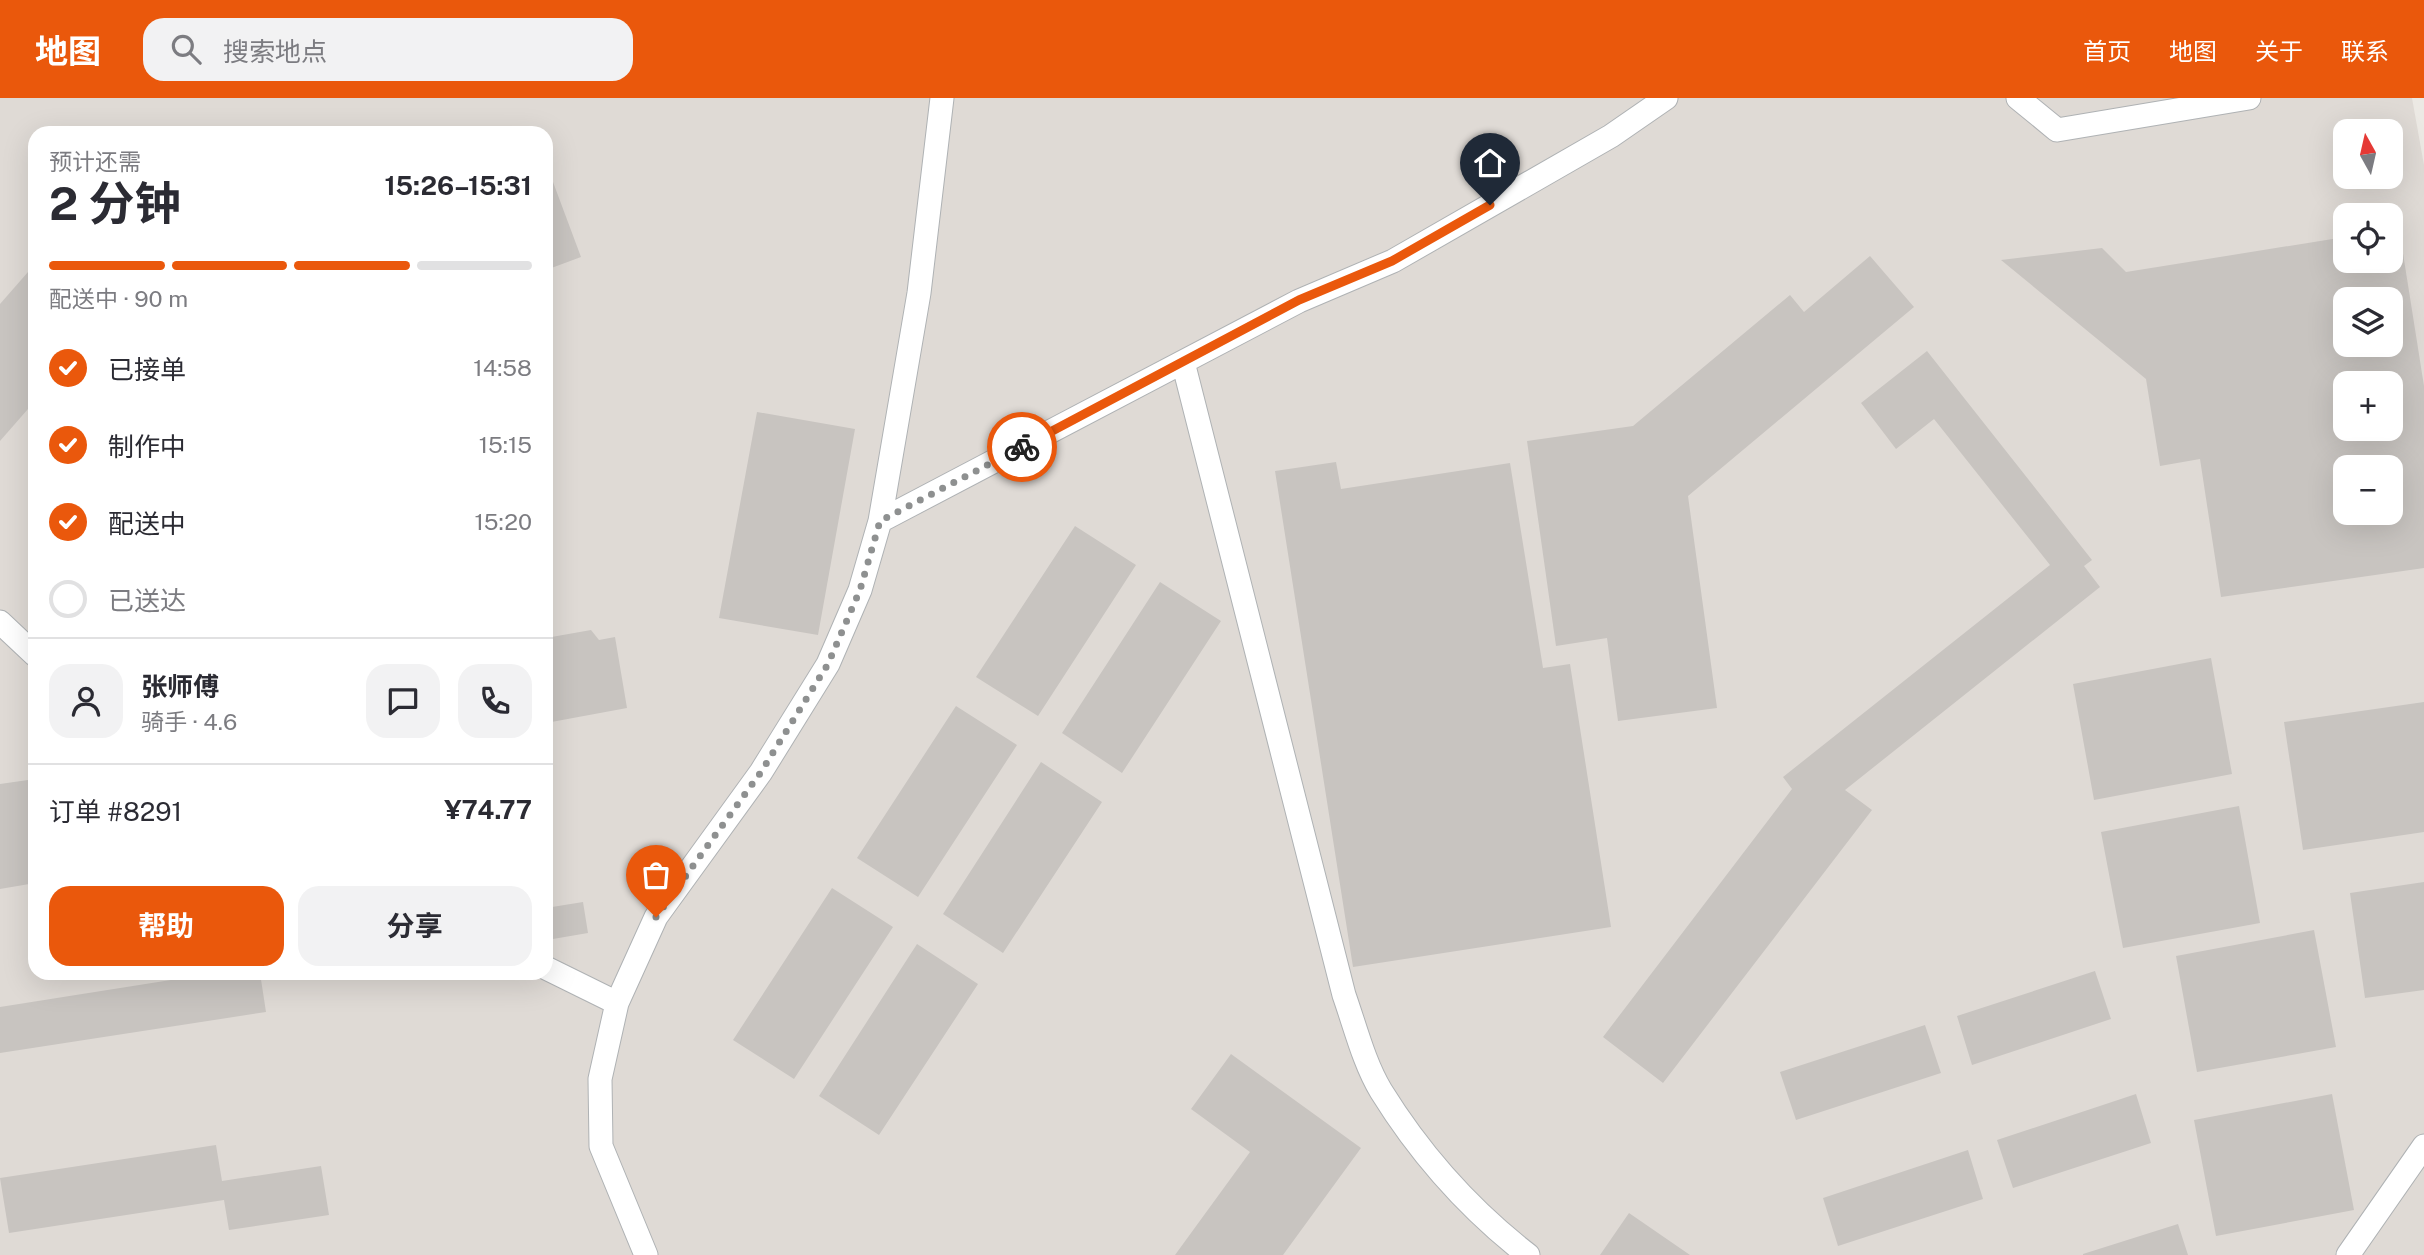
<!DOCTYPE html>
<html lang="zh">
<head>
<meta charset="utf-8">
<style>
	:root { --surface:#fff; --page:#f2f2f3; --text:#2b2b33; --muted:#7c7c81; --line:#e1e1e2; --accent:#ea580c }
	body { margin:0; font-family:"Public Sans","Noto Sans SC",sans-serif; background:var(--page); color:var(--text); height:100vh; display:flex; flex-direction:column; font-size:26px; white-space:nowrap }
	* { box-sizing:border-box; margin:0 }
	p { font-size:23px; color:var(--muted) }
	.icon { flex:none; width:38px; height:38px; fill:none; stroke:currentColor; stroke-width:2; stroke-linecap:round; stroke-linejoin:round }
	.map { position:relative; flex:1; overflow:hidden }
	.details { position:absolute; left:28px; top:28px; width:525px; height:854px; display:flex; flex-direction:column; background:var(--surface); border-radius:21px; box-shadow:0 7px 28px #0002 }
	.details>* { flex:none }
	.needle { width:46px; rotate:352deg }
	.fabs { position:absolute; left:2333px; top:21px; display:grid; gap:14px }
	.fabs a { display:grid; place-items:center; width:70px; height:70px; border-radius:14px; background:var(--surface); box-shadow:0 7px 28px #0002; font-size:35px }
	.pin { position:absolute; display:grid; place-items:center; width:60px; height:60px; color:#fff; margin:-72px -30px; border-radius:50% 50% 50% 0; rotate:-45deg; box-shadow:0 0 7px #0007 }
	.pin .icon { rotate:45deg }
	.courier { position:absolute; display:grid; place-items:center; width:70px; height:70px; margin:-35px; border:5px solid #ea580c; border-radius:50%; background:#fff; color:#222; box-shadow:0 2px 9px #0007 }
	.overview em { font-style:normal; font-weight:700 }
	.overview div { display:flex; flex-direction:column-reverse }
	.overview { display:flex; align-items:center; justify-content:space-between; height:119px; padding:0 21px }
	h1 { font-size:46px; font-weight:700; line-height:52px }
	.bar { display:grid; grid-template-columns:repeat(4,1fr); gap:10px 7px; align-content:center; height:84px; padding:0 21px }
	.bar i { height:9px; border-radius:5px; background:var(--line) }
	.bar .active { background:var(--accent) }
	.bar p { grid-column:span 4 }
	.line { display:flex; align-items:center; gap:18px; padding:0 21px; border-top:2px solid var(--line) }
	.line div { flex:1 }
	.round { display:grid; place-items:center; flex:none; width:74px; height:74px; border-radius:21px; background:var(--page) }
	ol { padding:0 21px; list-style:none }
	li { display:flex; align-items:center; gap:21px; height:77px }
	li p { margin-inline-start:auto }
	li .icon { padding:7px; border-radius:50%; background:var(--accent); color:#fff; stroke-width:4 }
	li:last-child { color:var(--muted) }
	li i { width:38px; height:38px; border:4px solid var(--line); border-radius:50% }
	.primary-button { display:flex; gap:14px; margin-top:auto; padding:14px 21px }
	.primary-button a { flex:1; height:80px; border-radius:21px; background:var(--accent); color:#fff; font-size:28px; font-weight:700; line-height:80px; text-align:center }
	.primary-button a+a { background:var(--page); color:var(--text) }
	header { display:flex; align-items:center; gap:42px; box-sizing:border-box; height:98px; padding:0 35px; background:var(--accent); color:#fff }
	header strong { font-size:33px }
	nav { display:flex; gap:38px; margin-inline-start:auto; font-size:24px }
	.search { width:490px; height:63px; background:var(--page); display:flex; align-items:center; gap:18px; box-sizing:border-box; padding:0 24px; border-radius:21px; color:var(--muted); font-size:26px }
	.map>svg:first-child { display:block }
	.education { fill:#dfdad5; fill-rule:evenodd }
	.building { fill:#c8c4c0; fill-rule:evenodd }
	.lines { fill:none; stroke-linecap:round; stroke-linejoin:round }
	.service-casing { stroke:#afb2b4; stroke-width:25 }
	.service { stroke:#fff; stroke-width:23 }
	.done { stroke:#8e9090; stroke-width:7; stroke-dasharray:0 12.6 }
	.route { stroke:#ea580c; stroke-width:9 }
</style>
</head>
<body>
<header>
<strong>地图</strong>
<div class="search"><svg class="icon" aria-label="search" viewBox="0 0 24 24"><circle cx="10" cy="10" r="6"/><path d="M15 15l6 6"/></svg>搜索地点</div>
<nav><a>首页</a><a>地图</a><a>关于</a><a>联系</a></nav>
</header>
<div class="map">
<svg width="2424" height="1157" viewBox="0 0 2424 1157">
	<rect width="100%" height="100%" fill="#ece9e4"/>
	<path class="education" d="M0 0H2412L2424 67V1157H0ZM2345 33H2390V79H2345ZM35 35H546V875H35ZM2345 117H2390V163H2345ZM2345 201H2390V247H2345ZM2345 285H2390V331H2345ZM2345 369H2390V415H2345Z"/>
	<path class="building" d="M553 84 581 159 546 172V86Z
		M2399 130 2424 288V470L2221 499 2200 361 2160 368 2146 281 2001 162 2102 150 2126 174 2345 139V163H2390V131ZM2345 201H2390V247H2345ZM2345 285H2390V331H2345ZM2345 369H2390V415H2345Z
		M1870 158 1914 209 1688 398 1717 610 1618 623 1607 540 1556 548 1527 343 1633 328 1790 197 1804 214Z
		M35 166V303L0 343V206Z
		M1927 253 2092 462 2084 468 2100 489 1845 692 1872 712 1663 985 1603 939 1792 691 1783 679 2050 467 1934 321 1896 351 1861 305Z
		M757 314 855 331 818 537 719 520Z
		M1336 364 1341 391 1510 365 1543 570 1570 566 1611 829 1353 869 1275 373Z
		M1075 428 1136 467 1038 618 976 579Z
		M1160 484 1221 523 1122 675 1062 635Z
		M591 532 599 542 615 539 627 610 546 625V540Z
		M2211 560 2232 676 2094 702 2073 586Z
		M2424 604V734L2303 752 2284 624Z
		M956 608 1017 647 918 799 857 760Z
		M1041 664 1102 704 1003 855 943 816Z
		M35 681V785L0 791V686Z
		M2239 708 2260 825 2123 850 2101 734Z
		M2424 784V892L2365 900 2350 795Z
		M832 790 893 829 794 981 733 942Z
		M583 804 588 835 547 842 546 810Z
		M2314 832 2336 949 2197 974 2176 858Z
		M917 846 978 886 879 1037 819 998Z
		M2095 873 2111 921 1972 967 1957 918Z
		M215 875H260L266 914 0 955V909Z
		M1925 927 1941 975 1796 1022 1780 974Z
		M1231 956 1361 1050 1283 1157H1175L1250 1054 1191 1011Z
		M2136 996 2151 1045 2013 1090 1997 1042Z
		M2332 996 2354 1112 2216 1138 2194 1022Z
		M216 1047 222 1083 321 1068 329 1117 229 1132 224 1102 9 1135 0 1080Z
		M1968 1052 1983 1101 1838 1148 1823 1100Z
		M1629 1115 1690 1157H1600Z
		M2178 1126 2188 1157H2083V1156Z"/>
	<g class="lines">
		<defs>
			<path id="service" d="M2018 0 2057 32 2249 0
				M1183 264 1344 897C1355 928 1364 965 1381 993 1420 1056 1470 1112 1528 1157
				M880 423 1299 203 1393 163 1611 38 1666 0
				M0 524 35 557
				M546 870 617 905
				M646 1157 601 1048 600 981 617 905 656 819 761 674 828 566 860 492 880 423 919 195 942 0
				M2348 1157 2424 1048"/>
		</defs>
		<use href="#service" class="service-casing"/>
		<use href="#service" class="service"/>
	</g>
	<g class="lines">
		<path class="done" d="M656 819 761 674 828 566 860 492 880 423 1022 349"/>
		<path class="route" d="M1022 349 1299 202 1392 163 1490 107"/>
	</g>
</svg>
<div class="fabs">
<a><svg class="needle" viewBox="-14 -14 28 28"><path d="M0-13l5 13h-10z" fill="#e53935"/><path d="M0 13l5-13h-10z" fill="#7c7c81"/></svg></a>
<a><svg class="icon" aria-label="locate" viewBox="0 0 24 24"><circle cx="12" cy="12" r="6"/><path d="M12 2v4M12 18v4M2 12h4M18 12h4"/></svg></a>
<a><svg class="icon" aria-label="layers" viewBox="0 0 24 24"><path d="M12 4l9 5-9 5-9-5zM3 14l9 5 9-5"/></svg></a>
<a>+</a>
<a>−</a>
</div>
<div class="pin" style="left:656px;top:819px;background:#ea580c"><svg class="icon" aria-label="bag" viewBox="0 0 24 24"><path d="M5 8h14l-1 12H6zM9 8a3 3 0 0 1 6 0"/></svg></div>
<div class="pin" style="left:1490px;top:107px;background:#1f2937"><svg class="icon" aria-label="home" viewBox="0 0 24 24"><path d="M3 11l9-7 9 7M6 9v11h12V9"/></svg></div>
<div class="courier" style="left:1022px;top:349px"><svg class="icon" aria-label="bike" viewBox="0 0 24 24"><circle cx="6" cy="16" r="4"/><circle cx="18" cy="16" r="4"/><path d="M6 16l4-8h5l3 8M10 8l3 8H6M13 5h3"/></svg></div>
<section class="details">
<div class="overview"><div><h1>2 分钟</h1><p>预计还需</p></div><em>15:26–15:31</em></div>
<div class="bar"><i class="active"></i><i class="active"></i><i class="active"></i><i></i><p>配送中 · 90 m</p></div>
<ol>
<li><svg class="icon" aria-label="check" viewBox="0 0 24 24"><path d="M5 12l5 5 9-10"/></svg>已接单<p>14:58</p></li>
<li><svg class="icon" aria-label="check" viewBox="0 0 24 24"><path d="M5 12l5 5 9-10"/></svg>制作中<p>15:15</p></li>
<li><svg class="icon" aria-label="check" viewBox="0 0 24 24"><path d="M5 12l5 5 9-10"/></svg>配送中<p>15:20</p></li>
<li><i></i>已送达</li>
</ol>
<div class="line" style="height:126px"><a class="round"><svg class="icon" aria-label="person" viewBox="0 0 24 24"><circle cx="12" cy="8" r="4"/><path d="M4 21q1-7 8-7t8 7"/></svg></a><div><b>张师傅</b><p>骑手 · 4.6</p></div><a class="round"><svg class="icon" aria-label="chat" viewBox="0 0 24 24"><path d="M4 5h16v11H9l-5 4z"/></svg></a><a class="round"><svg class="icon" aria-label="phone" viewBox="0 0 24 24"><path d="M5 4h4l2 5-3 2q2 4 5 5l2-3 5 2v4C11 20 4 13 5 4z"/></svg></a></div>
<div class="line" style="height:91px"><div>订单 #8291</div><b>¥74.77</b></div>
<div class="primary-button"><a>帮助</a><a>分享</a></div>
</section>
</div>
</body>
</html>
